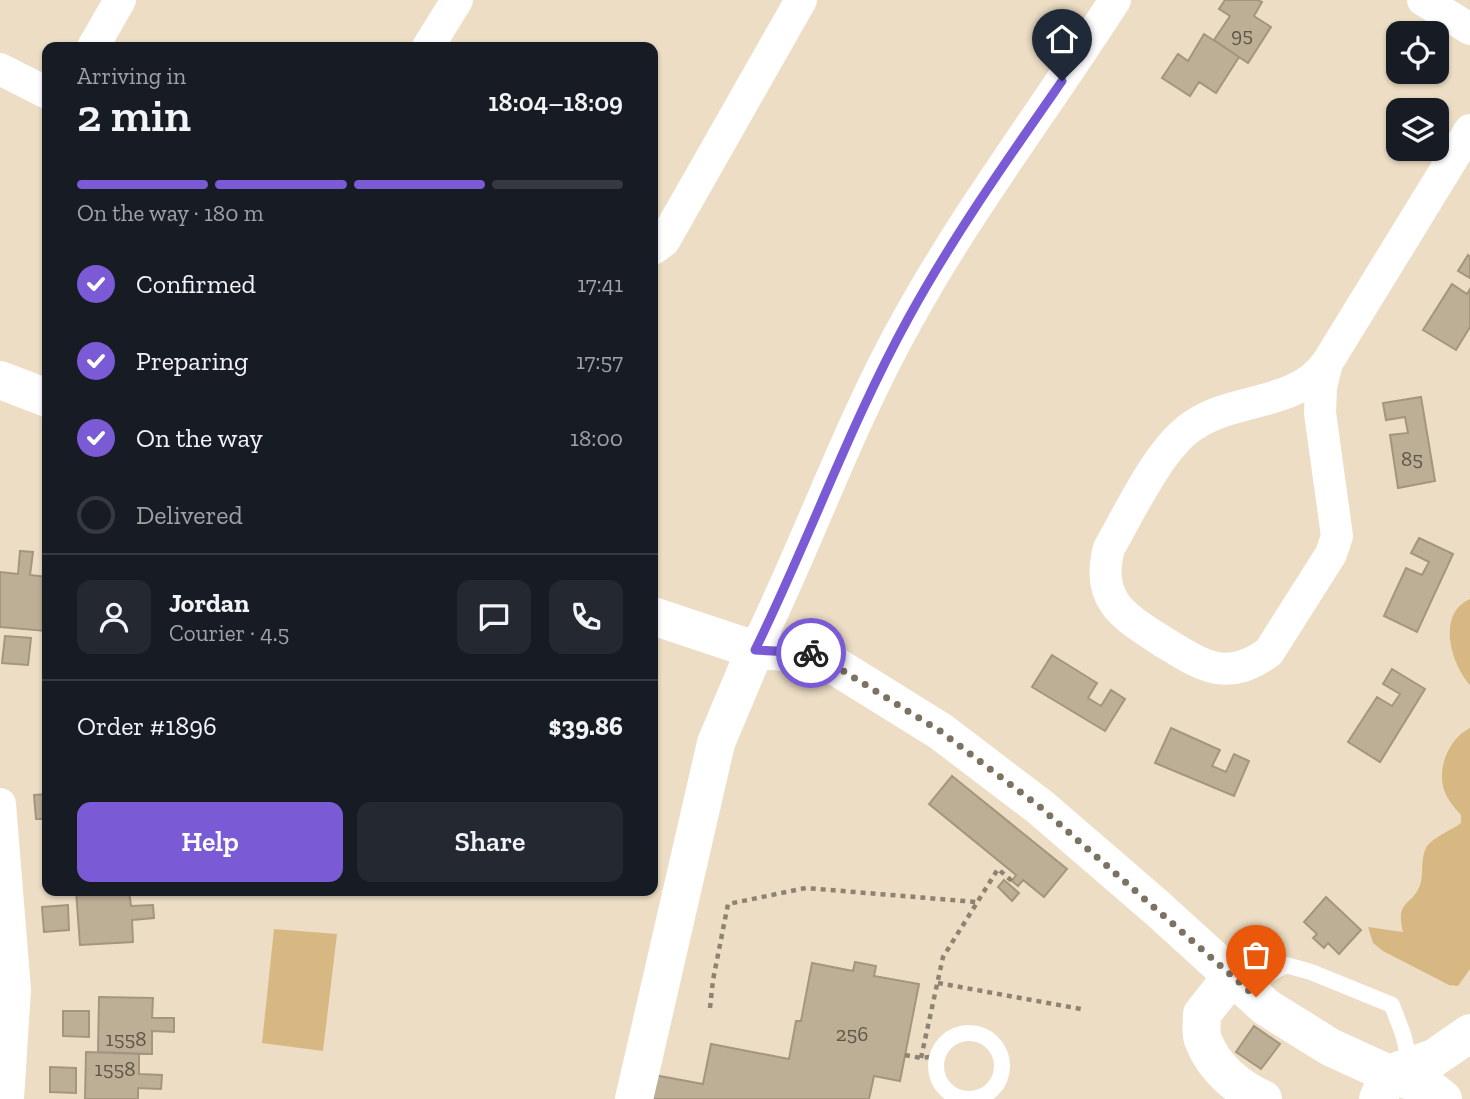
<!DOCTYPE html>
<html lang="en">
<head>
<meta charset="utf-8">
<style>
	:root { --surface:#171b24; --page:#242831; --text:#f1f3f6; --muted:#9ea1a6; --line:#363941; --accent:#7a5bd5 }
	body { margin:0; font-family:"Zilla Slab",serif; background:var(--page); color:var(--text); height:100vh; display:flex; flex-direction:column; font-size:26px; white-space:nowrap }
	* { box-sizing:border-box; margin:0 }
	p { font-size:23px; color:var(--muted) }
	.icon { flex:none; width:38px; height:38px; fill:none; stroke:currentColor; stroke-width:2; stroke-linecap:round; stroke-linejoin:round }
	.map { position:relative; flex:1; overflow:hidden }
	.details { position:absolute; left:42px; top:42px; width:616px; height:854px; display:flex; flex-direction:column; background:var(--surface); border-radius:14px; box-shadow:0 2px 5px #0004 }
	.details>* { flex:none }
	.tools { position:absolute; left:1386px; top:21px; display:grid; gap:14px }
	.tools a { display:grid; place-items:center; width:63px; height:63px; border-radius:14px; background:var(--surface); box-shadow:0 2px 5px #0004; font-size:35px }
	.pin { position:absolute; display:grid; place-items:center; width:60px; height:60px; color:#fff; margin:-72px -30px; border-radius:50% 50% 50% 0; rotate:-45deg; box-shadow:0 0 7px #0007 }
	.pin .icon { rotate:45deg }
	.courier { position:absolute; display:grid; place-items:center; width:70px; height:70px; margin:-35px; border:5px solid #7a5bd5; border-radius:50%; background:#fff; color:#222; box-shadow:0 2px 9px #0007 }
	.headline em { font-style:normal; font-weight:600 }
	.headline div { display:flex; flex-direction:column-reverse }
	.headline { display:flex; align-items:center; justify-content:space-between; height:119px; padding:0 35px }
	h1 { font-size:46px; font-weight:600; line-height:52px }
	.bar { display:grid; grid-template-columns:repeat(4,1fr); gap:10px 7px; align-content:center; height:84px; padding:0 35px }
	.bar i { height:9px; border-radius:5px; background:var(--line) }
	.bar .current { background:var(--accent) }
	.bar p { grid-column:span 4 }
	.line { display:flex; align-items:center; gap:18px; padding:0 35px; border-top:2px solid var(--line) }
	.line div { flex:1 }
	.round { display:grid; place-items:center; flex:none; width:74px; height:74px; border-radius:14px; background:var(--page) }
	ol { padding:0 35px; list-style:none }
	li { display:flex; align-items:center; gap:21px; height:77px }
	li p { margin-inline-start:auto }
	li .icon { padding:7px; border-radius:50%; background:var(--accent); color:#fff; stroke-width:4 }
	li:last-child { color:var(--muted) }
	li i { width:38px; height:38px; border:4px solid var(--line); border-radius:50% }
	.button { display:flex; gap:14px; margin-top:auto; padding:14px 35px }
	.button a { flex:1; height:80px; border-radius:14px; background:var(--accent); color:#fff; font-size:28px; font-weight:600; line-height:80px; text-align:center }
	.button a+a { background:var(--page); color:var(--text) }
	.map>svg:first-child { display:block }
	.green { fill:#d7b882 }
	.building { fill:#bdaf96; stroke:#a4967e; stroke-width:2 }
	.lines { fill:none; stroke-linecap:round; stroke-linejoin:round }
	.path { stroke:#8e8373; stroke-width:4.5; stroke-dasharray:5 5; stroke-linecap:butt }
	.service { stroke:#fff; stroke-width:16 }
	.minor { stroke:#fff; stroke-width:32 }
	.tertiary { stroke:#fff; stroke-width:38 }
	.done { stroke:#7b7262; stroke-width:7; stroke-dasharray:0 12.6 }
	.route { stroke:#7a5bd5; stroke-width:9 }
	.labels { text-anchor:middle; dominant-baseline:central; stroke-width:5; stroke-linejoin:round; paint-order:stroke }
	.number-label { font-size:21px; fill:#5e5648 }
</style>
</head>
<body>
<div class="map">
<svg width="1470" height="1099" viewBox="0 0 1470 1099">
	<rect width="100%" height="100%" fill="#ecddc4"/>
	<path class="green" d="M1470 599V685C1451 664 1436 614 1470 599Z
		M1470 728V969L1458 986 1449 985 1383 951 1373 943 1368 927 1403 932C1395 899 1412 907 1420 885 1424 874 1420 859 1426 848 1430 839 1452 830 1461 823V815C1454 807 1445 797 1443 786 1438 764 1451 737 1470 728Z
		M274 929 337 934 323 1051 262 1043Z"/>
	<path class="building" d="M1225 0H1258L1262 2 1254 16 1271 27 1248 63 1214 40 1230 16 1219 9Z
		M1204 34 1239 57 1216 93 1199 82 1190 96 1162 78 1178 54 1188 61Z
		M1468 255 1470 257V278L1458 271Z
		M1452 284 1467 294 1470 289V327L1456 350 1423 330Z
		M1421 397 1435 481 1398 488 1390 435 1408 433 1405 417 1386 420 1383 403Z
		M1419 538 1453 554 1417 632 1384 616 1406 568 1422 575 1429 562 1411 553Z
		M20 551 33 552 30 575 47 577 46 631 0 627V572L18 574Z
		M5 636 31 638 28 665 2 663Z
		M1052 655 1097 683 1088 698 1101 706 1111 690 1125 699 1105 731 1032 687Z
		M1392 669 1425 689 1380 762 1348 742 1377 697 1392 706 1400 694 1383 684Z
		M1171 728 1220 750 1212 766 1226 772 1234 754 1249 761 1234 796 1155 763Z
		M952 776 1067 869 1044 897 1023 880 1018 886 1012 881 1016 875 929 804Z
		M47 794V819H36L34 795Z
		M1004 880 1019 893 1012 901 998 887Z
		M76 891H129L131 906 153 905 154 918 132 920 133 942 80 945Z
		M1326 897 1361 930 1339 954 1328 943 1324 948 1313 938 1317 934 1304 922Z
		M68 905 69 930 44 932 42 907Z
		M855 962 876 966 874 976 919 984 900 1081 874 1076 869 1099H650L654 1075 703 1084 711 1044 789 1059 796 1021H801L812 963 853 971Z
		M99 997 153 998 152 1018H174V1032L152 1031V1054L98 1052Z
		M63 1011H89V1037L63 1036Z
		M1254 1026 1280 1044 1261 1069 1236 1052Z
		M86 1052 139 1054V1074L162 1075 161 1089 138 1088V1099H85Z
		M50 1067 76 1068V1093L50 1092Z"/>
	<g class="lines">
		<path class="path" d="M938 983 1081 1009
			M710 1008 713 980 728 904 806 888 976 902
			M905 1055 921 1058 938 1056
			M921 1058 943 957 998 869 1012 881"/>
		<path class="service" d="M1245 987 1286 965 1311 972 1392 1005 1403 1034 1411 1067
			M936 1066a33 33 0 1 1 66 0a33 33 0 1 1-66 0Z"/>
		<path class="minor" d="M1423 0 1470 29
			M93 47 120 0
			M428 47 457 0
			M0 69 47 93
			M653 249 664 241 801 0
			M1327 363 1321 387 1320 413 1337 536 1331 554 1269 652C1227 684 1201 665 1162 641 1123 616 1095 600 1109 548 1130 512 1160 446 1194 425 1235 397 1297 406 1327 363Z
			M1327 363 1470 130
			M755 650C809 540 849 423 909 317 970 207 1047 106 1115 0
			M0 804 15 990 8 1099"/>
		<path class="tertiary" d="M0 380 47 398
			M653 616 755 650 816 654 940 731 1040 807 1156 907 1266 1007 1330 1047 1389 1074 1428 1087 1443 1099
			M1232 976 1202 1014C1202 1023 1200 1035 1204 1042 1214 1068 1239 1089 1263 1099
			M634 1099 716 743 755 650
			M1378 1099 1389 1074 1434 1058 1470 1033"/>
	</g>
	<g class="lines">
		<path class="done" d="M811 653 816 654 940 731 1040 807 1256 997"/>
		<path class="route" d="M811 653 755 650C809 540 850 424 909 317 954 235 1009 157 1062 81"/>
	</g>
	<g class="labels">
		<g class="number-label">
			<text x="1242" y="34">95</text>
			<text x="1412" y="458">85</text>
			<text x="852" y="1033">256</text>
			<text x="126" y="1038">1558</text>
			<text x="115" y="1068">1558</text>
		</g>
	</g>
</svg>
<div class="tools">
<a><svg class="icon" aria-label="locate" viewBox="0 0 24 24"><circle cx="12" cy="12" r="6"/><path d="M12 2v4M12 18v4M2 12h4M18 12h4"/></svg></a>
<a><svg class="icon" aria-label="layers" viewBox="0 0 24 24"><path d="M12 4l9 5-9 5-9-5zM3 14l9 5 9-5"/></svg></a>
</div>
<div class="pin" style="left:1256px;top:997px;background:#ea580c"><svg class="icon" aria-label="bag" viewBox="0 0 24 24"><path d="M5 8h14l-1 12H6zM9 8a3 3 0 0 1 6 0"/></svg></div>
<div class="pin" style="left:1062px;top:81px;background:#1f2937"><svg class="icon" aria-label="home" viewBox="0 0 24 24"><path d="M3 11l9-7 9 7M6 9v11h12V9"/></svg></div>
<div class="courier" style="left:811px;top:653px"><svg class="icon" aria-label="bike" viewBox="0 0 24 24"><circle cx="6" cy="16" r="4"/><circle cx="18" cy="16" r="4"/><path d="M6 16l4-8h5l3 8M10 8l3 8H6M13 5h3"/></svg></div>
<section class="details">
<div class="headline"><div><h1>2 min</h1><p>Arriving in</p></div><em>18:04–18:09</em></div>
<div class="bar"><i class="current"></i><i class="current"></i><i class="current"></i><i></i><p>On the way · 180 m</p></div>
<ol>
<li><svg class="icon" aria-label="check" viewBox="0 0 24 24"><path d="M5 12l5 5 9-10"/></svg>Confirmed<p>17:41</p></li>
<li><svg class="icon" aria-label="check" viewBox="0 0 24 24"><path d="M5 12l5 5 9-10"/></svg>Preparing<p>17:57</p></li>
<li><svg class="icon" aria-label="check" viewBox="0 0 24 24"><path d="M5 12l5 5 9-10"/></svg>On the way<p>18:00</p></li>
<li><i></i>Delivered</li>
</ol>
<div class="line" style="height:126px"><a class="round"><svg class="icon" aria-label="person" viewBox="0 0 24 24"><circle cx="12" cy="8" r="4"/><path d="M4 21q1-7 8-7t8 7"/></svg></a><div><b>Jordan</b><p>Courier · 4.5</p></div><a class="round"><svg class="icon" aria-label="chat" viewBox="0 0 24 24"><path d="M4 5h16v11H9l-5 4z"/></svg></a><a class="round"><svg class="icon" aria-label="phone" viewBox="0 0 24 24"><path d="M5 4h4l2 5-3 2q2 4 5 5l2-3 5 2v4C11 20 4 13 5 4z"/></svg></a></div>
<div class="line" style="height:91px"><div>Order #1896</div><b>$39.86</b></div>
<div class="button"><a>Help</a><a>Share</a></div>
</section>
</div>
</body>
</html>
